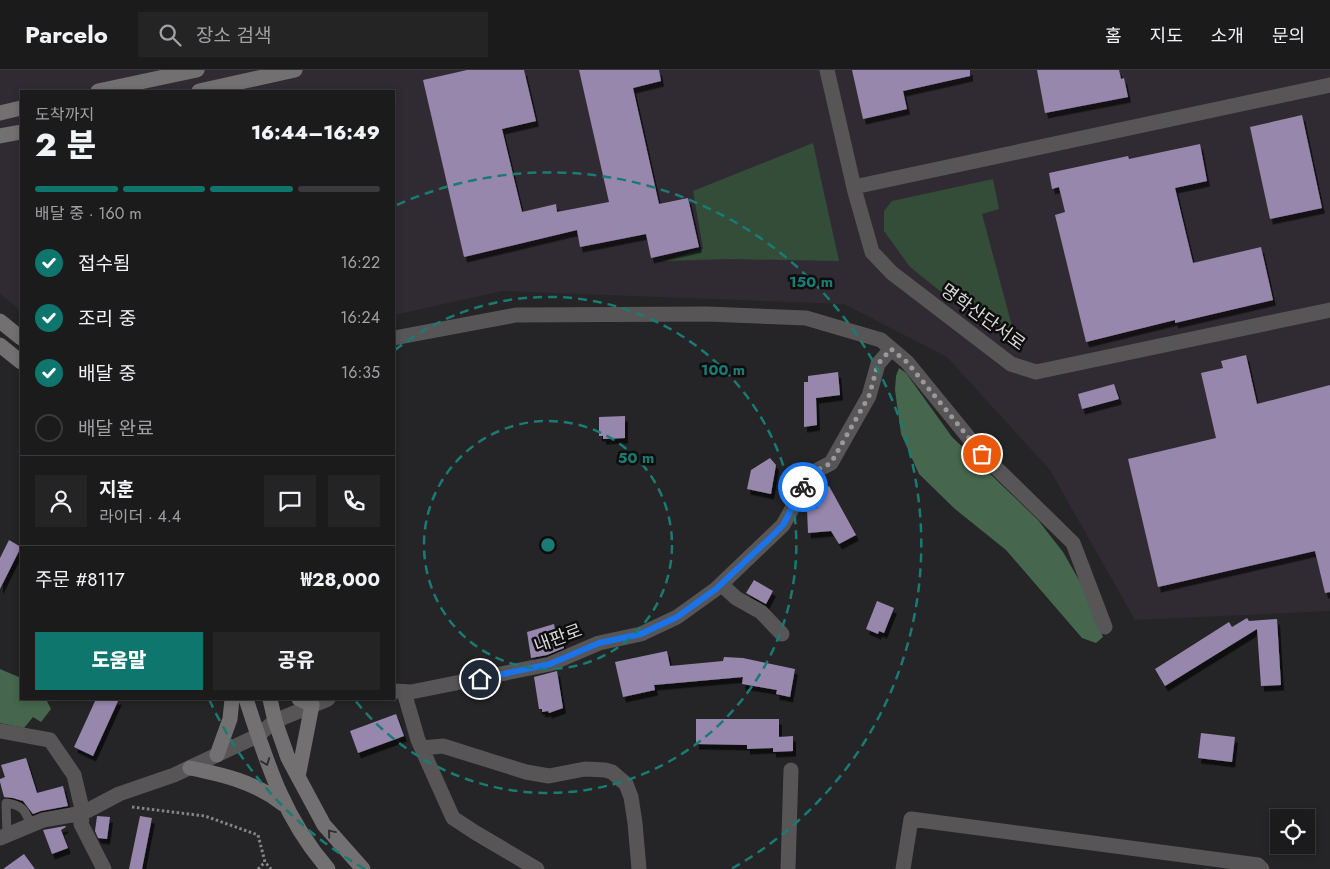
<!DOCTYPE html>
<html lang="ko">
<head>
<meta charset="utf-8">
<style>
	:root { --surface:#1c1b1c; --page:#252425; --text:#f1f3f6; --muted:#a0a1a3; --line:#3a393b; --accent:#0f766e }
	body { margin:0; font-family:Jost,"Noto Sans KR",sans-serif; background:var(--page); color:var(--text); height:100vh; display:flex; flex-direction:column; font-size:19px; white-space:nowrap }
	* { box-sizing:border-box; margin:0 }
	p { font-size:16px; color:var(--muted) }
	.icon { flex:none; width:28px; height:28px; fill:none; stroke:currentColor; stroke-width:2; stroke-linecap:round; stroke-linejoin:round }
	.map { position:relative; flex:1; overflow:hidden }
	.panel { position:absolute; left:20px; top:20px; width:375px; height:610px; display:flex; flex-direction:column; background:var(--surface); border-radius:0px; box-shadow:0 2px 8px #0003,0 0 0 1px var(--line) }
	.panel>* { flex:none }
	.tools { position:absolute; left:1270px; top:739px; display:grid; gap:10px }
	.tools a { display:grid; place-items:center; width:45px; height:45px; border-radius:0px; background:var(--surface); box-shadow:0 2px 8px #0003,0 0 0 1px var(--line); font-size:25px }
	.pin { position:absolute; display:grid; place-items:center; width:42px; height:42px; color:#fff; margin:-21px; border:2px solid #fff; border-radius:50%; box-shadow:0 1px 5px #0007 }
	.courier { position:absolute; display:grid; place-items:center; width:50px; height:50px; margin:-25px; border:4px solid #1a73e8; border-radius:50%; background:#fff; color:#222; box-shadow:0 1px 6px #0007 }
	.head em { font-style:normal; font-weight:800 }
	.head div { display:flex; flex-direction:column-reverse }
	.head { display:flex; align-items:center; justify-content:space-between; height:85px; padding:0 15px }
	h1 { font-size:32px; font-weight:800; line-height:38px }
	.bar { display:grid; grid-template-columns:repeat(4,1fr); gap:8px 5px; align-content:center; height:60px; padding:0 15px }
	.bar i { height:6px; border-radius:4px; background:var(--line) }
	.bar .active { background:var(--accent) }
	.bar p { grid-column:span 4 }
	.line { display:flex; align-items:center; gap:12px; padding:0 15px; border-top:1px solid var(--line) }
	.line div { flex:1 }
	.round { display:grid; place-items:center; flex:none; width:52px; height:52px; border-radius:0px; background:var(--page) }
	ol { padding:0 15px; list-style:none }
	li { display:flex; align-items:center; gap:15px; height:55px }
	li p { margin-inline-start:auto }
	li .icon { padding:5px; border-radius:50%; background:var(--accent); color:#fff; stroke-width:4 }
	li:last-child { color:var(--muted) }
	li i { width:28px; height:28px; border:2px solid var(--line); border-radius:50% }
	.action { display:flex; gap:10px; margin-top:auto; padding:10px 15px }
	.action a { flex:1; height:58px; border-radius:0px; background:var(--accent); color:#fff; font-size:20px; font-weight:800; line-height:58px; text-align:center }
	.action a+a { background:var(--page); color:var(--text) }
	header { display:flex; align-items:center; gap:30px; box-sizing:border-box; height:70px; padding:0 25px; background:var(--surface); border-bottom:1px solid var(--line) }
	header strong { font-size:24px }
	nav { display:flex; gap:28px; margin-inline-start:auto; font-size:18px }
	.search { width:350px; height:45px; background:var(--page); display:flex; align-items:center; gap:12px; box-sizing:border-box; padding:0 18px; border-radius:0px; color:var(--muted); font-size:19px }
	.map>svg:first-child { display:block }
	.built { fill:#302b32 }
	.green { fill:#334d39 }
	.forest { fill:#46664d }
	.building { fill:#9787ac; filter:url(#shadow) }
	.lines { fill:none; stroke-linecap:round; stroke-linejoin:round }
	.path { stroke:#858486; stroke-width:3; stroke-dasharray:2.5 2.5; stroke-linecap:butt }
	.lane { stroke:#575555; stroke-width:9 }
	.street { stroke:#575555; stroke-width:15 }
	.secondary { stroke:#727070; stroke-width:15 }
	.oneway { stroke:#313030 }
	.done { stroke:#9a999a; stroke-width:5; stroke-dasharray:0 9 }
	.route { stroke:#1a73e8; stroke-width:6 }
	.ring { fill:none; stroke:#197b73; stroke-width:2.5; stroke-dasharray:9 6 }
	.labels { text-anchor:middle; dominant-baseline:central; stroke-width:5; stroke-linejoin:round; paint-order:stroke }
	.street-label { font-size:18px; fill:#d9d8d9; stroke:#0e0d0e }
	.centre { fill:#197b73; stroke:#0e0d0e; stroke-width:2.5 }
	.ring-label { font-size:15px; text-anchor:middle; font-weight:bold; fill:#197b73; stroke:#0e0d0e; stroke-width:5; stroke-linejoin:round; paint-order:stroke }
</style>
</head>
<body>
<header>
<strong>Parcelo</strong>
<div class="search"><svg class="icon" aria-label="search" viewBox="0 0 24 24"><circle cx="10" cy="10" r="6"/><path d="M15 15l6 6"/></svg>장소 검색</div>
<nav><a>홈</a><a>지도</a><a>소개</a><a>문의</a></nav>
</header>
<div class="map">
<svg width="1330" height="799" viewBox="0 0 1330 799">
	<defs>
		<filter id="shadow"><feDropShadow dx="3" dy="5.5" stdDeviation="0" flood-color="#0009"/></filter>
	</defs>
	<rect width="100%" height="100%" fill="#252426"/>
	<path class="built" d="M0 0H1330V541L1135 550 1050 400 947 287 844 234 502 221 394 245V21H21V241L0 224Z"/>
	<path class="green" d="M813 73 839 191 728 189 663 191 703 179 693 121Z
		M993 109 999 139 982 144 1013 260 1009 265 945 225 910 197 884 161V141L892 131Z"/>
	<path class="forest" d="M899 298 906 303 952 367 1038 450 1063 482 1087 524 1103 567 1096 573 1082 568 1006 480 955 439 919 404 901 364 895 320 896 306Z
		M0 599 21 608V629H46L51 639 41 652 33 647 24 658 0 653Z"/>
	<path class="building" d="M467 0H524L536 51 502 59 522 142 556 134 557 142 609 132 579 0H659L661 11 633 18 659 134 688 128 699 177 651 188 646 164 580 177 577 160 464 187 423 10Z
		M852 0H970V6L903 21 907 39 863 49Z
		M1037 0H1119L1121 9 1124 8 1128 27 1045 43Z
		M1302 45 1322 138 1270 149 1250 57Z
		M1200 74 1207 111 1175 118 1193 193 1261 177 1273 230 1175 253V250L1086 272 1055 145 1065 142 1059 117 1052 119 1049 103 1128 86 1129 89Z
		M1246 285 1257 334 1330 315V522L1325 523 1315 481 1158 517 1128 389 1216 368 1201 303 1223 298 1221 291Z
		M838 302 840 325 816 328 817 355 804 357V312H808V306Z
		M1114 314 1119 329 1082 339 1078 324Z
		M625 346V368L603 369V366H599V347Z
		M770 388 776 395 771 424 747 419 751 400Z
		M829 416 856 465 839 474 831 461 808 463 807 439 818 438 812 426Z
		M9 470 21 477 0 519V488Z
		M754 510 773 521 766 534 746 523Z
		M877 531 894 538 884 563 879 561 878 564 866 559Z
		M1247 548 1249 551 1277 549 1281 615 1261 616 1257 559 1165 616 1155 599 1229 552 1232 557Z
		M554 554 556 565 561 564 564 578 547 585 531 588 527 562Z
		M667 581 670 596 723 591 724 587 743 588 795 599 790 627 776 624 777 620 742 614 743 607 654 615 655 620 623 627 615 592Z
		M557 601 563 638 549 643 548 641 542 642V639H539L534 607Z
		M96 629H119L93 686 74 677Z
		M396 644 404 666 358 683 350 661Z
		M696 649H779V667L793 666V681L773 682V678L747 679V675L696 674Z
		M1201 663 1235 667 1232 692 1198 688Z
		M26 688 37 723 63 716 68 736 41 741 33 744 23 731 13 728 4 727 0 712V709L5 707 1 695Z
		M97 746 110 747 107 769 98 768 95 761Z
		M140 746 152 748 142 799H129Z
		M65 756 66 757 61 760 68 778 52 784 43 760Z
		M24 784 35 799H3Z"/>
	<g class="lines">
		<path class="path" d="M132 737 205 746 258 765 265 792 271 799
			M258 799 265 792"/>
		<path class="lane" d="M7 765 6 733C23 735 25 740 31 755"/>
		<path class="street" d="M827 0 855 122 872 182 892 203 1011 294 1036 302 1330 240
			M854 117 1330 15
			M394 268 516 245 707 244 806 248 881 270 907 292 982 384 1073 473 1105 557
			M721 514 736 528 761 542 782 564
			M394 621 411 622 550 594 599 573 641 564 677 547 716 519 783 455 803 419 806 406 831 393 869 326 878 294 891 279
			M404 622 418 670 453 748 476 763 537 799
			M0 661 50 670 74 705 83 743 81 754 104 799
			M422 678 443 676 526 702 549 706 585 699 605 700 612 702 626 714 631 727 635 753 639 799
			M0 768 43 750 83 743 119 724 174 705 257 666 275 651 328 629
			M788 799 791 700
			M903 799 911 749 1258 795 1262 799"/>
		<path class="secondary" d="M98 21 197 0
			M199 21 295 0
			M0 43 21 38
			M0 66 21 62
			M0 251 21 268
			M0 275 21 292
			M246 629C267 693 283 747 328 799
			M270 629 275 651 288 688 324 755 363 799
			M217 685 230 649 232 629
			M190 698C224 705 255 712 283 734
			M298 707 312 635 299 629"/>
	</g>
	<defs><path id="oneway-chevron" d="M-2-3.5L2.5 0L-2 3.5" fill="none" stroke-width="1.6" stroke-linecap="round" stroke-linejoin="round" transform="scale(1.25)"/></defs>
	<g class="oneway">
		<use href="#oneway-chevron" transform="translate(266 692) rotate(69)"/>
		<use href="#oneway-chevron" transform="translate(331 763) rotate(-130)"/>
	</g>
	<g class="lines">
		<path class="done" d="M803 417 806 406 831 393 869 326 878 294 891 279 907 292 982 384"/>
		<path class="route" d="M480 609 550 594 599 573 641 564 677 547 716 519 769 469 783 455 803 417"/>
	</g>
	<g class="ring">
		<circle cx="548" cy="475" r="124"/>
		<path d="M395 280A248 248 0 1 1 354 629"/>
		<path d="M365 799A372 372 0 0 1 209 629M397 135A372 372 0 0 1 731 799"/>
	</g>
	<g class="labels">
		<g class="street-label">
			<text transform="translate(983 247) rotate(36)">명학산단서로</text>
			<text transform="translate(558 568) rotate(-20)">내판로</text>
		</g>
	</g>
	<circle cx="548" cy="475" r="8" class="centre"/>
	<g class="ring-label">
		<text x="811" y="217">150 m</text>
		<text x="723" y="305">100 m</text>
		<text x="636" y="393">50 m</text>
	</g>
</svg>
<div class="tools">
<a><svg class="icon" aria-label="locate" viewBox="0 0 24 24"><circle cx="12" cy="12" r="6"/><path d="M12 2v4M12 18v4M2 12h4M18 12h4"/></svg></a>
</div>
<div class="pin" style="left:982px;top:384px;background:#ea580c"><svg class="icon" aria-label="bag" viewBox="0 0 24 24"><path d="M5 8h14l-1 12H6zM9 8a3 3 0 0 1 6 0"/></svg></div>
<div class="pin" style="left:480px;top:609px;background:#1f2937"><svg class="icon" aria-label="home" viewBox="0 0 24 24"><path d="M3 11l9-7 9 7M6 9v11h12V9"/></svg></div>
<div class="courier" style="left:803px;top:417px"><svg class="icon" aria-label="bike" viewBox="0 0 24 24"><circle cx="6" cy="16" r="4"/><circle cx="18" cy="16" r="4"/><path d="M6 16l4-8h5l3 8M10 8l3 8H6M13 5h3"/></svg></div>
<section class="panel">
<div class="head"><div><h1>2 분</h1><p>도착까지</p></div><em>16:44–16:49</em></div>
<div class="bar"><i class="active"></i><i class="active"></i><i class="active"></i><i></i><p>배달 중 · 160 m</p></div>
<ol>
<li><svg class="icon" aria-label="check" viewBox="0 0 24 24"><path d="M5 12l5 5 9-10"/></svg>접수됨<p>16:22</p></li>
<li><svg class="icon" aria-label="check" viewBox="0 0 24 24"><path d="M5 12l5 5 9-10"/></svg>조리 중<p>16:24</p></li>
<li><svg class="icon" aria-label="check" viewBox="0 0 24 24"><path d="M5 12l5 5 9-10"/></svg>배달 중<p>16:35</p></li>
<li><i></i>배달 완료</li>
</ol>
<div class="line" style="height:90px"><a class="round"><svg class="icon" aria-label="person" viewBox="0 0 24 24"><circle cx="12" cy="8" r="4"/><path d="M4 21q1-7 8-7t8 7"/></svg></a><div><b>지훈</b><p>라이더 · 4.4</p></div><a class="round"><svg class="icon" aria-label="chat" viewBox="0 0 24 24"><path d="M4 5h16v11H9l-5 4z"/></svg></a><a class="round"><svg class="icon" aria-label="phone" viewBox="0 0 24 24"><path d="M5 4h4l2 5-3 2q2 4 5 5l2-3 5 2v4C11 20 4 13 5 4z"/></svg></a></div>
<div class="line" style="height:65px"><div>주문 #8117</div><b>₩28,000</b></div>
<div class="action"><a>도움말</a><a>공유</a></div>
</section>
</div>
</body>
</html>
